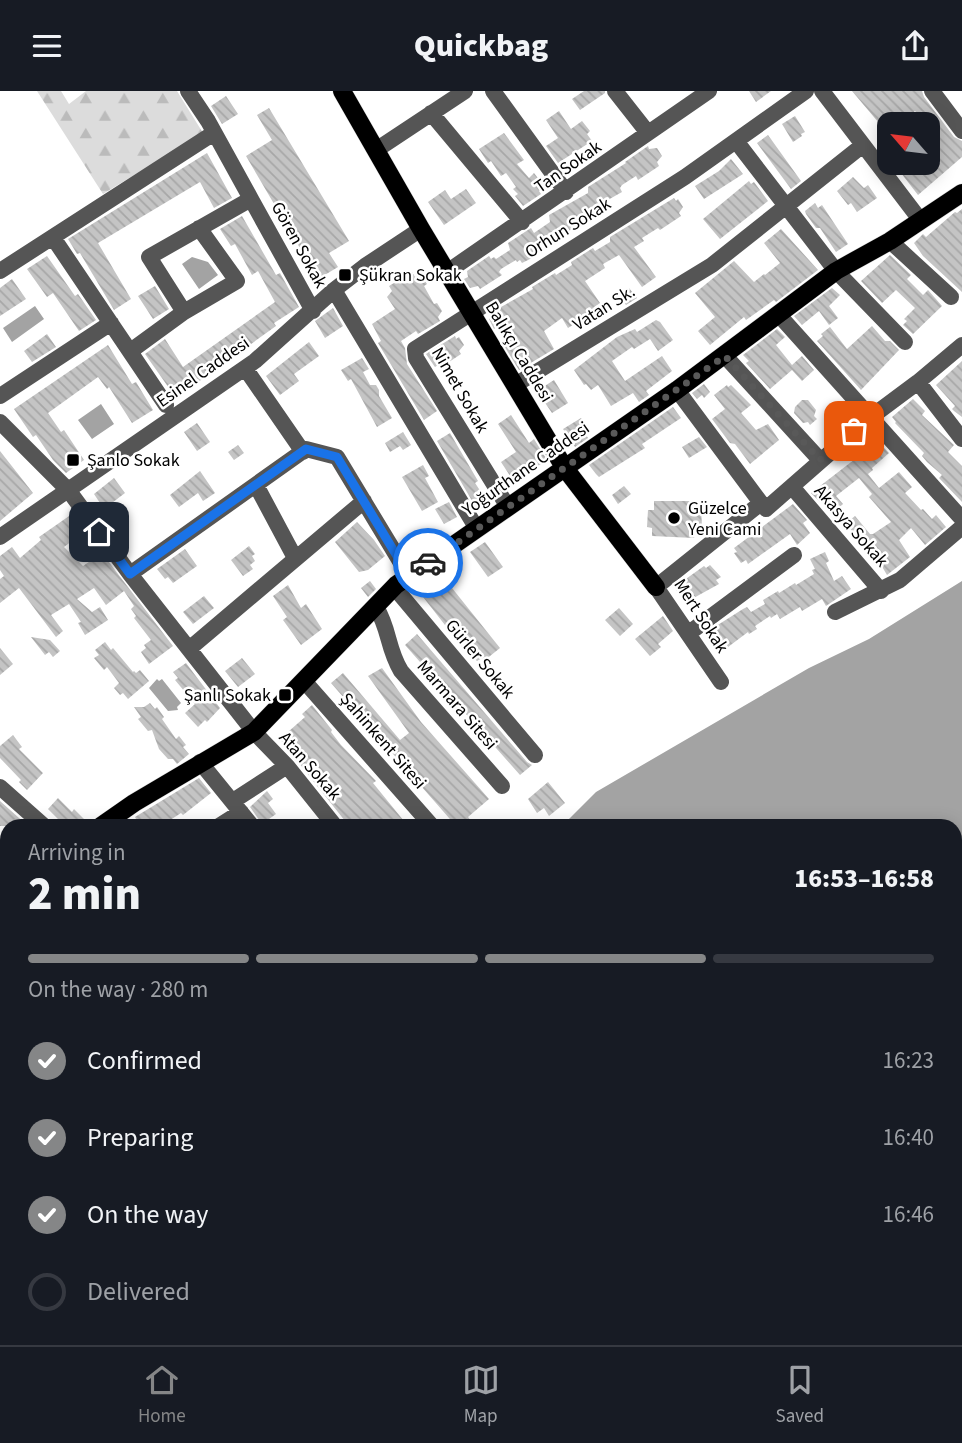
<!DOCTYPE html>
<html lang="en">
<head>
<meta charset="utf-8">
<style>
	:root { --surface:#171b24; --page:#242831; --text:#f1f3f6; --muted:#9ea1a6; --line:#363941; --accent:#858687 }
	body { margin:0; font-family:"Source Sans 3",sans-serif; background:var(--page); color:var(--text); height:100vh; display:flex; flex-direction:column; font-size:26px; white-space:nowrap }
	* { box-sizing:border-box; margin:0 }
	p { font-size:23px; color:var(--muted) }
	.icon { flex:none; width:38px; height:38px; fill:none; stroke:currentColor; stroke-width:2; stroke-linecap:round; stroke-linejoin:round }
	.map { position:relative; flex:1; overflow:hidden }
	.details { position:absolute; left:0px; top:728px; width:962px; height:527px; display:flex; flex-direction:column; background:var(--surface); border-radius:21px 21px 0 0; box-shadow:0 4px 18px #0003 }
	.details>* { flex:none }
	.needle { width:46px; rotate:298deg }
	.fabs { position:absolute; left:877px; top:21px; display:grid; gap:14px }
	.fabs a { display:grid; place-items:center; width:63px; height:63px; border-radius:14px; background:var(--surface); box-shadow:0 4px 18px #0003; font-size:35px }
	.pin { position:absolute; display:grid; place-items:center; width:60px; height:60px; color:#fff; margin:-30px; border-radius:14px; box-shadow:0 4px 10px #0006 }
	.courier { position:absolute; display:grid; place-items:center; width:70px; height:70px; margin:-35px; border:5px solid #1a73e8; border-radius:50%; background:#fff; color:#222; box-shadow:0 2px 9px #0007 }
	.summary em { font-style:normal; font-weight:800 }
	.summary div { display:flex; flex-direction:column-reverse }
	.summary { display:flex; align-items:center; justify-content:space-between; height:119px; padding:0 28px }
	h1 { font-size:46px; font-weight:800; line-height:52px }
	.bar { display:grid; grid-template-columns:repeat(4,1fr); gap:10px 7px; align-content:center; height:84px; padding:0 28px }
	.bar i { height:9px; border-radius:5px; background:var(--line) }
	.bar .on { background:var(--accent) }
	.bar p { grid-column:span 4 }
	ol { padding:0 28px; list-style:none }
	li { display:flex; align-items:center; gap:21px; height:77px }
	li p { margin-inline-start:auto }
	li .icon { padding:7px; border-radius:50%; background:var(--accent); color:#fff; stroke-width:4 }
	li:last-child { color:var(--muted) }
	li i { width:38px; height:38px; border:4px solid var(--line); border-radius:50% }
	header { display:flex; justify-content:space-between; align-items:center; height:91px; padding:0 28px; background:var(--surface); font-size:32px; font-weight:800 }
	.tabs { display:flex; justify-content:space-around; align-items:center; height:98px; border-top:2px solid var(--line); background:var(--surface); font-size:19px; color:var(--muted) }
	.tabs a { display:grid; justify-items:center; gap:4px }
	.tabs .on { color:var(--accent) }
	.map>svg:first-child { display:block }
	.forest { fill:url(#forest-firs) }
	.water { fill:#a3a3a3 }
	.building { fill:url(#building-back-hatch) }
	.lines { fill:none; stroke-linecap:round; stroke-linejoin:round }
	.major-casing { stroke:#dbdbdb; stroke-width:19 }
	.minor { stroke:#555; stroke-width:16 }
	.major { stroke:#000; stroke-width:18 }
	.done { stroke:#595959; stroke-width:7; stroke-dasharray:0 12.6 }
	.route { stroke:#1a73e8; stroke-width:9 }
	.poi-dot { fill:#000; stroke:#fff; stroke-width:2.5 }
	.labels { text-anchor:middle; dominant-baseline:central; stroke-width:5; stroke-linejoin:round; paint-order:stroke }
	.street-label { font-size:18px; fill:#000; stroke:#fff }
	.poi-label { font-size:18px; fill:#000; stroke:#fff; text-anchor:start }
</style>
</head>
<body>
<header><svg class="icon" aria-label="menu" viewBox="0 0 24 24"><path d="M4 6h16M4 12h16M4 18h16"/></svg>Quickbag<svg class="icon" aria-label="share" viewBox="0 0 24 24"><path d="M12 15V3M7 8l5-5 5 5M5 13v7h14v-7"/></svg></header>
<div class="map">
<svg width="962" height="1254" viewBox="0 0 962 1254">
	<defs>
		<pattern id="forest-firs" width="22" height="20" patternUnits="userSpaceOnUse" patternTransform="scale(1.75)"><rect width="22" height="20" fill="#dcdcdc"/><path d="M5 1l3.5 6h-7zM16 11l3.5 6h-7z" fill="#bbb"/></pattern>
		<pattern id="building-back-hatch" width="6" height="6" patternUnits="userSpaceOnUse" patternTransform="scale(1.75)"><rect width="6" height="6" fill="#c4c4c4"/><path d="M-1 5l2 2M0 0l6 6M5-1l2 2" fill="none" stroke="#a7a7a7"/></pattern>
	</defs>
	<rect width="100%" height="100%" fill="#fff"/>
	<path class="forest" d="M37 0H61L69 13 86 0H177L203 42 103 103Z"/>
	<path class="water" d="M192 166 208 171 218 184 199 198 182 173Z
		M35 215 44 228 12 251 3 237Z
		M101 313 114 333 92 348 78 329Z
		M962 490V1254H0V1079L7 1074V1248H956V735H562L596 701 809 577 869 548Z
		M157 588 159 590 162 588 181 612 177 616 178 619 168 620 149 597Z"/>
	<path class="building" d="M584 0H605V2L580 19 572 8Z
		M749 0H771L756 11Z
		M852 0H922L924 6 954 46 962 50V66L918 104 901 82 915 72H940L930 58 939 51 928 33 915 20 898 33H889V44Z
		M226 5 238 23 222 33 211 15Z
		M269 17 349 150 329 162 338 176 318 188 246 65 272 49 257 24Z
		M559 20 571 38 582 30 590 40 587 43 592 50 558 72 546 55 558 47 546 29Z
		M795 25 805 41 801 43 802 45 793 51 782 33Z
		M504 42 524 69 517 73 529 87 534 82 544 95 539 100 541 103 523 115 515 105 518 103 513 98 516 96 506 82 501 85 491 70 488 72 479 58Z
		M768 44 801 90 791 98 757 52Z
		M648 55 649 58 657 57 662 65 657 71 659 75 638 89 636 85 622 94 620 97 622 101 583 123 585 125 582 127 584 130 563 144 561 141 544 152 542 155 544 158 530 168 522 172 520 169 517 171 516 169 501 178 499 181 502 184 480 198 478 195 470 197 464 188 468 186 467 180 489 165 491 168 494 166 496 168 510 159 508 152 531 137 534 142 550 131 549 124 588 102V96L626 72 625 71Z
		M207 62 232 107 214 117 200 91 98 152 131 208 114 219 80 162 77 163 68 148Z
		M731 68 743 83 704 108 695 95 719 80Z
		M853 86 864 97 868 94 877 107 857 121 851 112 848 114 837 100Z
		M749 90 751 93 754 91 768 110 720 148 703 128Z
		M466 98 476 112 444 134 428 111 445 99 451 108Z
		M674 107 676 110 678 108 683 116 679 122 681 125 660 139 658 137 642 147 644 150 634 156 656 186 642 196 619 164 603 173 605 177 585 190 600 212 593 217 595 220 568 237 562 227 544 240 554 258 519 279 503 253 506 250 498 235 494 238 489 228 492 226V221L533 198 532 196 555 182 556 184 572 174 571 171 593 157 595 160 610 151V146Z
		M815 112 818 117 822 114 848 153 836 161 820 137H816L806 123 805 120Z
		M962 118V201L923 165 914 152 923 143 926 146 955 121 957 122Z
		M242 125 276 184 280 182 299 216 274 232 276 235 176 307 145 263 165 248 183 276 275 211 258 180 252 184 235 153 231 155 220 138Z
		M781 138 818 179 776 211 774 209 746 229 744 226 710 254 698 240 715 226 695 202 734 170 754 191 764 183 765 184 780 172 764 152Z
		M890 164 911 184 907 188 923 204 928 199 942 215 913 243 903 234 907 230 904 228 915 217 896 199 882 212 861 190Z
		M47 165 75 205 78 203 96 229 79 240 53 202 47 206 27 178Z
		M412 181 415 186 422 185 427 193 424 195 434 213 437 212 442 220 438 226 440 230 418 243 416 240 401 250 405 257 407 273 437 320 424 329 378 252 381 250 372 233 395 218 387 206 392 200 389 195Z
		M12 188 26 208 0 225V197Z
		M155 195 169 218 153 228 138 205Z
		M629 197 637 207 626 214 619 205Z
		M832 197 840 204 829 215 838 227 829 234 819 220 802 234 794 225Z
		M333 217 343 235 325 247 315 230Z
		M656 229 660 231 673 249 658 260 650 248 634 258 632 256 612 270 625 290 662 265 672 280 646 300 649 304 639 311 633 302 611 315 598 294 591 299 586 293 584 294 574 279 617 246 635 238 637 241Z
		M872 235 885 250H890L899 259 861 299 817 250 823 245 821 243 830 236 847 258Z
		M777 238 785 246 776 254 792 274 802 265 814 279 802 290 792 279 770 298 746 272 749 270 743 264Z
		M47 243 56 256 32 271 24 260Z
		M455 245 456 248 459 246 464 254 459 260 461 263 440 277 438 274 435 276 426 263Z
		M309 251 319 265 294 283 299 290 280 304 266 285Z
		M108 254 132 293 136 291 153 319 132 332 109 296 107 298 98 286 48 322 61 341 64 339 84 369 66 382 53 369 36 344 33 346 14 318Z
		M362 267 369 278 363 281 370 294H376L379 299V305L392 327 377 336 351 288 348 290 341 279Z
		M962 270V326L954 320 952 318 955 315 936 294Z
		M554 289 568 312 552 322 537 300Z
		M704 293 710 301 704 307 702 304 697 308 692 302Z
		M727 294 728 296 731 294 751 314 741 322 756 339 768 333 779 349 750 373 735 353 730 352 712 328 725 318 714 304Z
		M913 308 925 320 922 324 954 354 948 361 962 375V411L939 387 942 384 927 371 922 365 924 362 895 332 896 331 892 326Z
		M802 309H808L816 319 814 325 817 328 810 334 808 331 803 332 794 322 795 316Z
		M673 316 681 327 642 353 645 357 599 386 596 383 589 374Z
		M511 324 529 352 534 348 547 369 514 391 501 371 516 361 498 333Z
		M581 327 586 335 582 338 588 347 575 356 563 338Z
		M197 332 210 351 197 360 184 341Z
		M403 341 411 354 403 359 400 355 390 361 385 352Z
		M450 342 478 390 475 392 489 413 478 420 437 350Z
		M873 345 889 362 872 377 873 379 868 383 879 397 899 381 912 396 905 402 921 419 923 418 932 428 936 424 946 436 925 454 911 437 899 449 910 466 887 484 874 462 870 465 856 444 845 433 855 425 870 443H873L891 431 869 406 872 403 859 387 836 405 843 413 834 421 822 408 820 411 811 402 868 358 863 353Z
		M699 346 707 356 689 367 682 356Z
		M238 354 244 362 234 369 228 361Z
		M0 360 33 402 0 430Z
		M423 374 429 385 425 387 438 411 422 420 402 386Z
		M200 380 215 402 203 410 198 402 179 416 170 404Z
		M114 387 125 402 104 418 94 403Z
		M624 395 631 403 618 413 612 404Z
		M654 410H690L701 416 702 436H698L694 447 652 445V437L647 436 648 419H654Z
		M449 411 457 426 444 433 435 418Z
		M793 413 807 429 803 432 810 442 797 454 790 443 748 473 746 469 741 472 734 462 737 461 734 457Z
		M72 423 85 440 64 456 83 475 102 462 173 555 149 573 141 561 146 557 144 554 151 549 134 527 136 525 131 518 134 515 124 500 106 514 94 497 77 508 92 521 100 516 108 529 85 544 78 532 81 531 69 513 51 524 63 540 56 546 19 497 0 512V488L4 485 0 479V465L12 456 20 467 41 449 39 446Z
		M357 431 374 449 385 465 368 479 359 481 335 451Z
		M485 451 503 476 488 486 470 461Z
		M249 455 255 463 252 465 255 470 250 474 253 478 243 485 231 469Z
		M185 458 197 475 173 492 168 486 165 488 157 478Z
		M825 461 829 470 826 472 834 490 842 485 851 498 826 515 822 508 802 520 800 516 780 528 777 523 771 527 770 525 755 535 757 538 749 543 748 541 728 556 725 551 719 554 713 543 715 541 713 537 743 518 747 516 751 521 765 513 763 509 778 500 779 502 795 492 796 494 814 483 812 479 815 478 810 468Z
		M710 474 721 486 716 489 719 493 690 509 688 506 683 509 676 499 678 498 676 495 704 475 706 477Z
		M440 482 500 557 485 569 482 567 477 570 475 568 473 570 420 502Z
		M370 490 376 498 368 506 361 497Z
		M288 494 301 517 306 513 322 538 301 554 283 529 287 526 273 505Z
		M204 505 214 517 193 533 183 521Z
		M619 517 633 533 620 545 605 529Z
		M663 525 673 540 658 553 661 556 650 565 635 548Z
		M417 543 527 671 532 674 520 684 405 554Z
		M31 546 50 549 60 560 53 566 49 561 45 564Z
		M105 551 111 559 113 557 133 581 134 580 136 582 140 579 149 590 128 608 123 602 120 604 114 597 119 592 107 576 104 579 94 567 99 564 95 559Z
		M0 557 13 573 0 584Z
		M242 567 255 583 238 596 225 580Z
		M186 572 220 617 207 631 205 629 198 636 185 622 195 613 175 589 178 587 173 581Z
		M382 577 421 631 489 708 468 726 475 735H456L331 592 343 582 400 649 409 642 368 585Z
		M150 612 155 618 157 616 164 626 162 628 176 648 179 645 186 654 183 656 189 663 177 673 173 668H168L159 658 152 639 148 640 138 628 141 626 134 616H144Z
		M312 614 332 639 331 641 341 654 376 690 373 692 408 735H349L280 648 305 626 302 623Z
		M13 644 22 656 19 658 43 682 27 699 19 691 21 689 0 667V655Z
		M199 687 211 702 183 724 181 722 161 735H125L136 728 135 726Z
		M548 691 565 712 549 725 544 717 537 722 528 708Z
		M267 700 273 708 268 712 276 723 262 733 250 716Z
		M58 707 72 721 74 718 86 730 81 735H65L48 718Z
		M0 710 28 735H0Z"/>
	<g class="lines">
		<defs>
			<path id="major" d="M342 0 421 138 564 376 656 496
				M101 735 134 712 254 641 396 494 677 299 836 180 890 150 962 102
				M0 846 7 835"/>
		</defs>
		<use href="#major" class="major-casing"/>
		<path class="minor" d="M188 0 208 30 251 108 149 166 184 221 237 190 199 137
			M493 0 566 101
			M615 0 648 42
			M822 0 921 130
			M932 0 962 40
			M431 22 522 131
			M736 50 836 180 905 251
			M376 59 465 0
			M251 108 313 220
			M890 150 951 206
			M56 151 166 314
			M0 180 214 42
			M447 181 709 0
			M334 199 477 438
			M778 223 962 428
			M136 256 184 221
			M725 265 820 369
			M245 277 303 361
			M918 291 962 348
			M515 294 712 174 863 54
			M677 299 761 412
			M0 305 111 232
			M0 331 69 400 130 483 254 641 287 675 335 735
			M256 394 295 467
			M793 397 881 500
			M508 416 416 267 415 258 685 86 806 0
			M0 446 255 270 334 199 365 175 421 138
			M130 483 306 358 337 366 409 485
			M396 494 394 496 535 664
			M376 516C390 539 387 557 401 580L502 695
			M835 521 900 489 962 436
			M689 542 794 464
			M189 558 364 410
			M305 591 432 735
			M721 591 656 496 761 412 766 418 871 326 918 291 962 254
			M200 671 252 735
			M0 696 44 735
			M233 710 287 675
			M219 735 241 721
			M0 897 7 903"/>
		<use href="#major" class="major"/>
	</g>
	<g class="lines">
		<path class="done" d="M428 472 725 265 820 369 854 340"/>
		<path class="route" d="M99 441 130 483 306 358 337 366 409 485 428 472"/>
	</g>
	<g class="poi-dot">
		<rect x="338" y="177" width="14" height="14" rx="3.5"/>
		<rect x="66" y="362" width="14" height="14" rx="3.5"/>
		<circle cx="674" cy="427" r="7"/>
		<rect x="278" y="597" width="14" height="14" rx="3.5"/>
	</g>
	<g class="labels">
		<g class="street-label">
			<text transform="translate(568 76) rotate(-35)">Tan Sokak</text>
			<text transform="translate(568 137) rotate(-32)">Orhun Sokak</text>
			<text transform="translate(299 154) rotate(61)">Gören Sokak</text>
			<text transform="translate(604 217) rotate(-32)">Vatan Sk.</text>
			<text transform="translate(519 261) rotate(59)">Balıkçı Caddesi</text>
			<text transform="translate(203 281) rotate(-35)">Esinel Caddesi</text>
			<text transform="translate(460 299) rotate(60)">Nimet Sokak</text>
			<text transform="translate(526 378) rotate(-35)">Yoğurthane Caddesi</text>
			<text transform="translate(851 435) rotate(49)">Akasya Sokak</text>
			<text transform="translate(701 525) rotate(57)">Mert Sokak</text>
			<text transform="translate(480 568) rotate(50)">Gürler Sokak</text>
			<text transform="translate(457 614) rotate(49)">Marmara Sitesi</text>
			<text transform="translate(383 650) rotate(49)">Şahinkent Sitesi</text>
			<text transform="translate(310 675) rotate(49)">Atan Sokak</text>
		</g>
		<g class="poi-label">
			<text x="359" y="184">Şükran Sokak</text>
			<text x="87" y="369">Şanlo Sokak</text>
			<text x="688" y="417">Güzelce<tspan x="688" dy="21">Yeni Cami</tspan></text>
			<text x="271" y="604" text-anchor="end">Şanlı Sokak</text>
		</g>
	</g>
</svg>
<div class="fabs">
<a><svg class="needle" viewBox="-14 -14 28 28"><path d="M0-13l5 13h-10z" fill="#e53935"/><path d="M0 13l5-13h-10z" fill="#9ea1a6"/></svg></a>
</div>
<div class="pin" style="left:854px;top:340px;background:#ea580c"><svg class="icon" aria-label="bag" viewBox="0 0 24 24"><path d="M5 8h14l-1 12H6zM9 8a3 3 0 0 1 6 0"/></svg></div>
<div class="pin" style="left:99px;top:441px;background:#1f2937"><svg class="icon" aria-label="home" viewBox="0 0 24 24"><path d="M3 11l9-7 9 7M6 9v11h12V9"/></svg></div>
<div class="courier" style="left:428px;top:472px"><svg class="icon" aria-label="car" viewBox="0 0 24 24"><path d="M5 17H2v-5l4-1 3-4h7l3 4 3 1v5h-3M9 17h6M6 11h13"/><circle cx="7" cy="17" r="2"/><circle cx="17" cy="17" r="2"/></svg></div>
<section class="details">
<div class="summary"><div><h1>2 min</h1><p>Arriving in</p></div><em>16:53–16:58</em></div>
<div class="bar"><i class="on"></i><i class="on"></i><i class="on"></i><i></i><p>On the way · 280 m</p></div>
<ol>
<li><svg class="icon" aria-label="check" viewBox="0 0 24 24"><path d="M5 12l5 5 9-10"/></svg>Confirmed<p>16:23</p></li>
<li><svg class="icon" aria-label="check" viewBox="0 0 24 24"><path d="M5 12l5 5 9-10"/></svg>Preparing<p>16:40</p></li>
<li><svg class="icon" aria-label="check" viewBox="0 0 24 24"><path d="M5 12l5 5 9-10"/></svg>On the way<p>16:46</p></li>
<li><i></i>Delivered</li>
</ol>
</section>
</div>
<nav class="tabs">
<a class="on"><svg class="icon" aria-label="home" viewBox="0 0 24 24"><path d="M3 11l9-7 9 7M6 9v11h12V9"/></svg>Home</a>
<a><svg class="icon" aria-label="map" viewBox="0 0 24 24"><path d="M3 6l6-2 6 2 6-2v14l-6 2-6-2-6 2zM9 4v14M15 6v14"/></svg>Map</a>
<a><svg class="icon" aria-label="saved" viewBox="0 0 24 24"><path d="M7 4h10v16l-5-4-5 4z"/></svg>Saved</a>
</nav>
</body>
</html>
